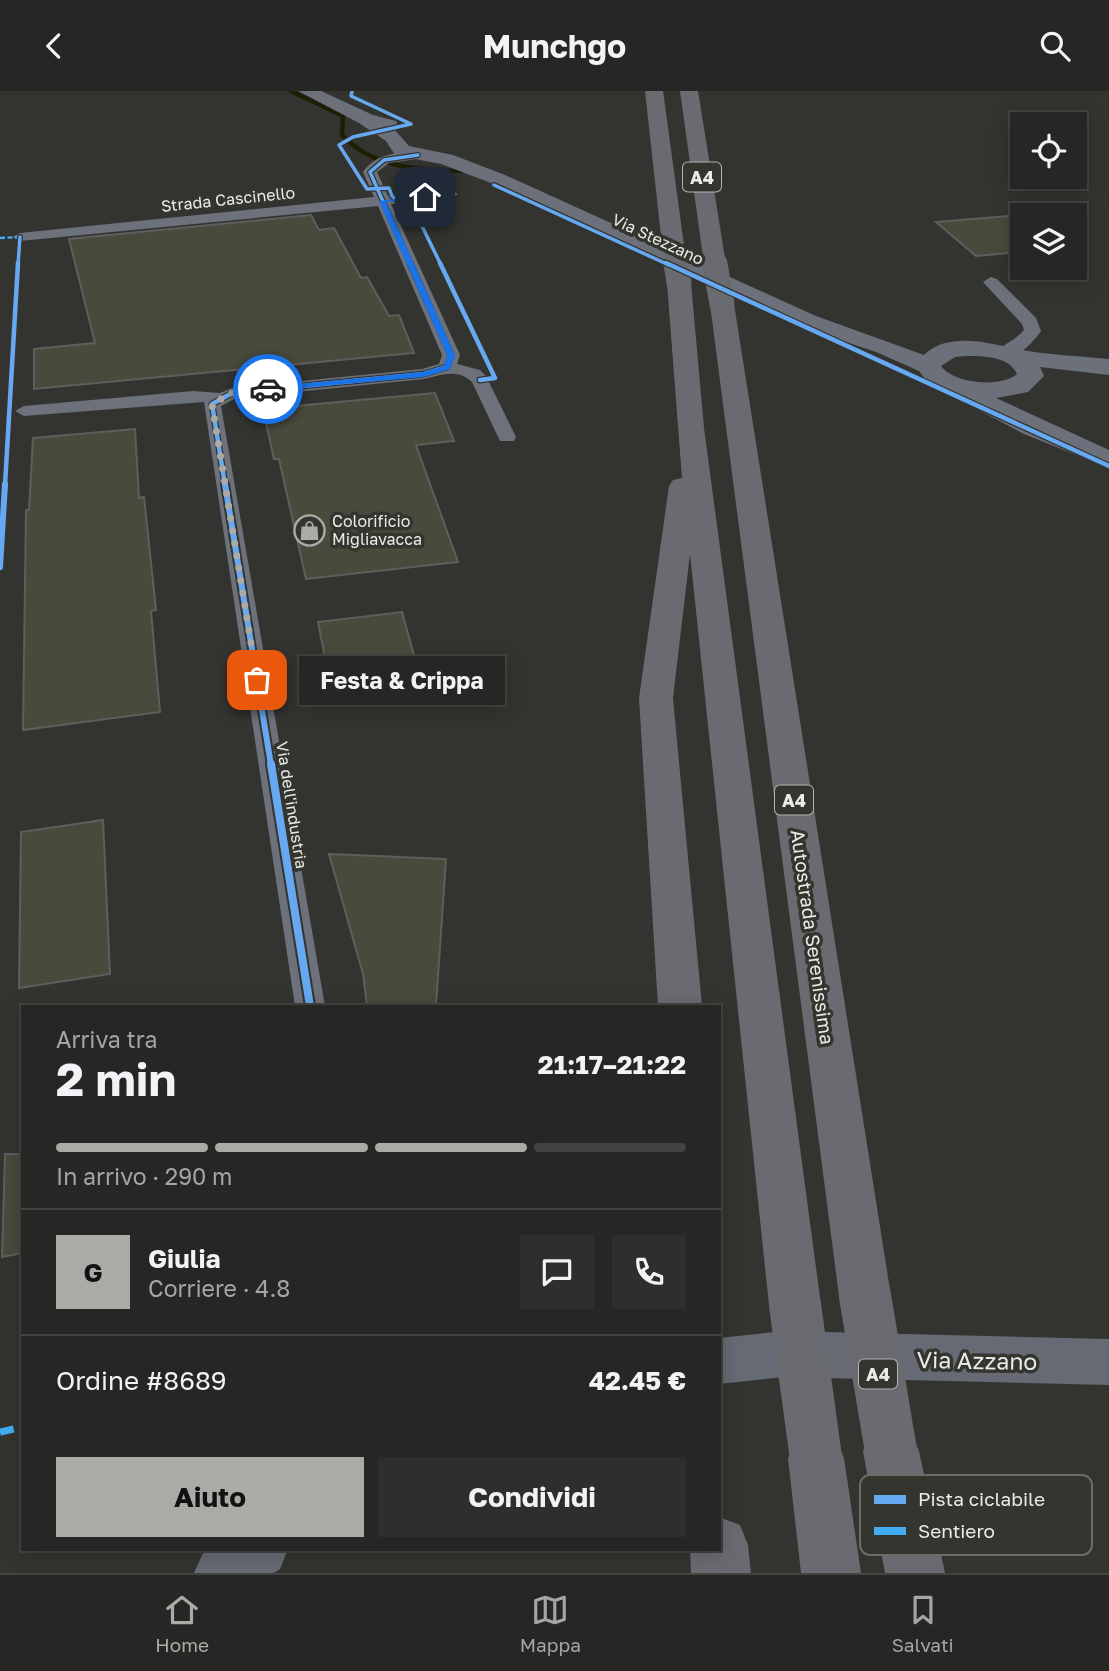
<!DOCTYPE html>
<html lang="it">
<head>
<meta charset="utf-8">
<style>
	:root { --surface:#262724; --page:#2e2f2c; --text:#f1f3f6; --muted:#a4a5a6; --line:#424441; --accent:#aaaba7 }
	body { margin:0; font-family:"Golos Text",sans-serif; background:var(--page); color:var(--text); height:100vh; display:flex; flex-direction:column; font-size:26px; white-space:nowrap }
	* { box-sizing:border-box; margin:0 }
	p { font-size:23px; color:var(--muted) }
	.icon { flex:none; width:38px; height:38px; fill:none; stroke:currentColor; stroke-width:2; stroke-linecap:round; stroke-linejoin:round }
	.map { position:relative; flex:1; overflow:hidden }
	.details { position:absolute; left:21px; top:914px; width:700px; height:546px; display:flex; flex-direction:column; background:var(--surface); border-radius:0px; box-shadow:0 4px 18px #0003,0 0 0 2px var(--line) }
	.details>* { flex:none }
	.fabs { position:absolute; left:1010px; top:21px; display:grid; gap:14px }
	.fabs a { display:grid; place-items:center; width:77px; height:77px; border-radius:0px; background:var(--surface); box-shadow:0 4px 18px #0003,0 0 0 2px var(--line); font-size:35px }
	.pin { position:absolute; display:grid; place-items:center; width:60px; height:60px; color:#fff; margin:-30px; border-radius:14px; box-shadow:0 4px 10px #0006 }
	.courier { position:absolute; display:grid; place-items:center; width:70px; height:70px; margin:-35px; border:5px solid #1a73e8; border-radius:50%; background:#fff; color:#222; box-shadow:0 2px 9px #0007 }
	.bubble { position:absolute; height:49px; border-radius:0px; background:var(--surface); box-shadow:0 4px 18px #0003,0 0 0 2px var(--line); font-size:23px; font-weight:700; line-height:49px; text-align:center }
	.head em { font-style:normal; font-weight:700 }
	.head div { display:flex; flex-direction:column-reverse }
	.head { display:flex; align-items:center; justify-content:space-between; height:119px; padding:0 35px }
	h1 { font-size:46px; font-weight:700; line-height:52px }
	.bar { display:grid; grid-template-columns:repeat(4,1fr); gap:10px 7px; align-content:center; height:84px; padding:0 35px }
	.bar i { height:9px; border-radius:5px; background:var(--line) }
	.bar .on { background:var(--accent) }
	.bar p { grid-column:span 4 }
	.line { display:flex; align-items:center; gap:18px; padding:0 35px; border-top:2px solid var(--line) }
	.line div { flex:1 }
	.round { display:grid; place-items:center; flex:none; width:74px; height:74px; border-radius:0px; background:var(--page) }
	.primary-button { display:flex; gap:14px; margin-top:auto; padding:14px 35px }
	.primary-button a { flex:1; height:80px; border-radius:0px; background:var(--accent); color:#111; font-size:28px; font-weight:700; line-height:80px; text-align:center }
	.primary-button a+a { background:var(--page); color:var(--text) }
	header { display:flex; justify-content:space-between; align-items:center; height:91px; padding:0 35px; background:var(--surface); font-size:32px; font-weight:700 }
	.dock { display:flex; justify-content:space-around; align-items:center; height:98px; border-top:2px solid var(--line); background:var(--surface); font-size:19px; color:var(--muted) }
	.dock a { display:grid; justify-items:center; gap:4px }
	.dock .on { color:var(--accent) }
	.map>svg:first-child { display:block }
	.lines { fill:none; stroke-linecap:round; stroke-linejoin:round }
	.stream { stroke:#1c1f04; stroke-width:4.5 }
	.building { fill:#484a3c; stroke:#5e5f5c; stroke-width:2 }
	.street { fill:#6c717c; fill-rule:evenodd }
	.secondary { fill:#656a74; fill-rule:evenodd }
	.primary { fill:#6b707b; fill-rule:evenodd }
	.highway { fill:#696b71; fill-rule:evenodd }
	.highway-bridge-far2 { stroke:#696b71; stroke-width:20 }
	.highway-bridge-far1 { stroke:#696b71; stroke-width:25 }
	.highway-bridge { stroke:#696b71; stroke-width:52 }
	.quiet-far1 { stroke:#42abf6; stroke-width:2.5; stroke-dasharray:5 2.5; stroke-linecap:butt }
	.quiet { stroke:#42abf6; stroke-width:7; stroke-dasharray:14 7; stroke-linecap:butt }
	.cycleway-far3-casing { stroke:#34352f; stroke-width:6 }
	.cycleway-far2-casing { stroke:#34352f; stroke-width:7 }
	.cycleway-far1-casing { stroke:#34352f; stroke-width:10 }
	.cycleway-casing { stroke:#34352f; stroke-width:12 }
	.cycleway-far3 { stroke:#66a8f1; stroke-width:3.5 }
	.cycleway-far2 { stroke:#66a8f1; stroke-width:4.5 }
	.cycleway-far1 { stroke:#66a8f1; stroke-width:6 }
	.cycleway { stroke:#66a8f1; stroke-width:8 }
	.route { fill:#1a73e8 }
	.done { stroke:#aaaba7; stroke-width:7; stroke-dasharray:0 12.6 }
	.labels { text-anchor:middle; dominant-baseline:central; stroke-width:7; stroke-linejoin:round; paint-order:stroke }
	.far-street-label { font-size:16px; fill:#eaebe7; stroke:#34352f }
	.far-poi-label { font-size:16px; fill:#eaebe7; stroke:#34352f; text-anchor:start }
	.shield { fill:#34352f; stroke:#b3b4b0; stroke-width:2 }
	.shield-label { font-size:18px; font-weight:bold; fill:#eaebe7 }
	.street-label { font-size:19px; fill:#eaebe7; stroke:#34352f }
	.near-street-label { font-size:23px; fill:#eaebe7; stroke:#34352f }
	.key { fill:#34352f; stroke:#6b6c66; stroke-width:2 }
	.key-label { font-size:19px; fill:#eaebe7 }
</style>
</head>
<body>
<header><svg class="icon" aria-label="back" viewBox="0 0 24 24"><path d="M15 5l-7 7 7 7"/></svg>Munchgo<svg class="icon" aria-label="search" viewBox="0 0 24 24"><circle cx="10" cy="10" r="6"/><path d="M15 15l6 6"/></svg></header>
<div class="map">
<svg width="1109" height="1482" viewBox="0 0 1109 1482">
	<rect width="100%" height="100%" fill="#333430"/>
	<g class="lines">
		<path class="stream" d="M291 0 343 25 342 44C372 77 419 79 461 80"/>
	</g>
	<path class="building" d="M311 124 319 139 334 137 361 187 367 186 389 225 399 224 414 262 34 298V258L95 252 69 148Z
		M1022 124V161L976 165 936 131Z
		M435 302 454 350 416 354 458 471 306 488 279 368H274L263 318Z
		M135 338 139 407 144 406 156 519 151 520 160 621 23 639 26 419H29L33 347Z
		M402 521 420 586 331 597 318 531Z
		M103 729 110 883 19 897 21 741Z
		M329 763 446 768 436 915H367L363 883Z
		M5 1063H23V1162L2 1166Z"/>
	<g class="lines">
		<path class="street" d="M418 60 423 61V67L389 72 377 81 388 105 451 99 458 103 451 107 391 113 460 264 457 273 480 279 486 285 516 346 514 350H500L472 291C458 277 441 284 424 288L236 307 221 315 325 915H295L204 311 24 325 15 320 24 315 193 300 220 302 232 297 422 278 439 273 442 264 378 115 20 150 13 146 20 142 374 106 363 81C376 62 397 62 418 60Z
			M991 186 997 188 1036 227 1041 240C1032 253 1016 270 998 266L995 262C1003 253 1016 249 1024 239L1022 233 983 191Z"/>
		<path class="secondary" d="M784 1240 1109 1248V1294L784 1286 719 1293V1247Z
			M209 1458H288L280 1478 274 1482H194L203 1462Z"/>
		<path class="primary" d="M298 0H321L373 24 396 30 398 34 394 38 409 55 453 64 505 84 816 225 924 264C948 240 989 252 1017 258 1047 264 1079 265 1109 268V284L1040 276 1044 285 1028 301 996 307 1109 359V377L1024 343 956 307 952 301 927 291 919 280 876 261 798 235 491 92 441 73 395 64 386 50 359 32ZM965 265C983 265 1009 265 1017 283 1001 297 954 293 941 275L955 266Z"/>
		<path class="highway" d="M645 0H663L684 154 673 161 662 154Z
			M680 0H698L726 173 715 180 704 173Z
			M679 185 687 187 691 192 704 337 821 1214 813 1229 795 1236 777 1229 769 1214 690 463 673 607 702 915H658L639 607 669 395 673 389 682 387 667 192 671 187Z
			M722 206 730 208 734 213 891 1205 883 1220 865 1227 847 1220 839 1205 710 213 714 208Z
			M891 1335 911 1342 919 1360 945 1482H885L863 1360 871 1342Z
			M816 1341 836 1349 844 1367 861 1482H801L788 1367 796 1349Z
			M719 1426 740 1434 748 1454 751 1482H691L690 1458H719Z"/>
		<path class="highway-bridge-far2" d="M673 154 676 174"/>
		<path class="highway-bridge-far1" d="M676 172 679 192
			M715 173 722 213"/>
		<path class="highway-bridge" d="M865 1205 891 1360
			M795 1214 816 1367"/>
		<path class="quiet-far1" d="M0 147 20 146"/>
		<path class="quiet" d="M0 1341 23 1336"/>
		<defs>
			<path id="cycleway-far3" d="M352 0 351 5 411 33 353 46 339 54 367 98 389 97 392 105 419 129 441 174
				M494 94 669 174
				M18 174 20 146
				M411 174 370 81 384 69 418 64"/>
			<path id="cycleway-far2" d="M440 172 495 287 480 289
				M666 172 1109 375
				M5 394 18 172
				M225 394 212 313 232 302 424 283 447 276 451 264 410 172"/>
			<path id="cycleway-far1" d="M225 393 271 674
				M0 476 5 393"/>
			<path id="cycleway" d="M271 673 310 915"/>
		</defs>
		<use href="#cycleway-far3" class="cycleway-far3-casing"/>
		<use href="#cycleway-far2" class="cycleway-far2-casing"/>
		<use href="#cycleway-far1" class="cycleway-far1-casing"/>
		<use href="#cycleway" class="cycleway-casing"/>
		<use href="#cycleway-far3" class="cycleway-far3"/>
		<use href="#cycleway-far2" class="cycleway-far2"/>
		<use href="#cycleway-far1" class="cycleway-far1"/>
		<use href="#cycleway" class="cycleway"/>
	</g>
	<path class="route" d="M425 104 427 107 386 111 455 264 450 278 424 286 266 300 268 296 423 281 444 275 447 264 379 110Z"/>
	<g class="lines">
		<path class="done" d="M257 589 212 313 232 302 268 298"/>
	</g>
	<defs>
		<symbol id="shop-ring" viewBox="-11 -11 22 22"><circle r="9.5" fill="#34352f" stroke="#aaaba7" stroke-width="1.5"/><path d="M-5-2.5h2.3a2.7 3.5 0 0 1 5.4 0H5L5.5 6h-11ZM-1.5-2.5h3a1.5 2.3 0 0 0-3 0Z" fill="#aaaba7"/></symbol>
	</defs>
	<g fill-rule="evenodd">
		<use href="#shop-ring" x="292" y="422" width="35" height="35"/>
	</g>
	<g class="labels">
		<g class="far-street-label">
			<text transform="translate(228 108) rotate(-6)">Strada Cascinello</text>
			<text transform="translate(658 148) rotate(25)">Via Stezzano</text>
			<text transform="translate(292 714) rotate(81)">Via dell'industria</text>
		</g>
		<g class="far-poi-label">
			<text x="332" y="430">Colorificio<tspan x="332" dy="18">Migliavacca</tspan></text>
		</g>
		<g class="shield">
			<rect x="683" y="71.5" width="38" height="29" rx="5"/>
			<rect x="775" y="694.5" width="38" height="29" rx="5"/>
			<rect x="859" y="1268.5" width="38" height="29" rx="5"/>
		</g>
		<g class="shield-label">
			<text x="702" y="86">A4</text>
			<text x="794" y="709">A4</text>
			<text x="878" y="1283">A4</text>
		</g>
		<g class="street-label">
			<text transform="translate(813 846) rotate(82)">Autostrada Serenissima</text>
		</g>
		<g class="near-street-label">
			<text transform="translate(977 1269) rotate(1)">Via Azzano</text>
		</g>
	</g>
	<rect x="860" y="1384" width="232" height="80" rx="10" class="key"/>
	<rect x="874" y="1404" width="32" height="9" fill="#66a8f1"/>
	<rect x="874" y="1436" width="32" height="8" fill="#42abf6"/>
	<g class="key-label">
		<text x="918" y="1415">Pista ciclabile</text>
		<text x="918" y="1447">Sentiero</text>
	</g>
</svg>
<div class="fabs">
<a><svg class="icon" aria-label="locate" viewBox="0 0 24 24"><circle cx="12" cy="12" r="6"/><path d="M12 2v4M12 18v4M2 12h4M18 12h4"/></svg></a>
<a><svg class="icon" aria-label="layers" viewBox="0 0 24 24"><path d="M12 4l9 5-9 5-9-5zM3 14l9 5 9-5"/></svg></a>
</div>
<div class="pin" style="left:257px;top:589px;background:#ea580c"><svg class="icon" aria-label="bag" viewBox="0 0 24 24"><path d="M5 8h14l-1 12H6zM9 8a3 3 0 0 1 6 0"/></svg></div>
<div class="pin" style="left:425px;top:106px;background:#1f2937"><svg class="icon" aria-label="home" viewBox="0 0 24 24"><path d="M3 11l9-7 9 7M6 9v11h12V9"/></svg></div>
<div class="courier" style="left:268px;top:298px"><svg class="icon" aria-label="car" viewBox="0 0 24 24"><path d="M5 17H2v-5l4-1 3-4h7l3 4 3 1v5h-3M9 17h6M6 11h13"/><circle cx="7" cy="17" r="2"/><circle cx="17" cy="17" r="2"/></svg></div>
<div class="bubble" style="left:299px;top:565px;width:206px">Festa &amp; Crippa</div>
<section class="details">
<div class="head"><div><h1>2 min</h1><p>Arriva tra</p></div><em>21:17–21:22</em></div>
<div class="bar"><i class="on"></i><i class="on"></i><i class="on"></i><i></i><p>In arrivo · 290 m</p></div>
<div class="line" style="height:126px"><b class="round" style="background:var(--accent);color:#111">G</b><div><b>Giulia</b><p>Corriere · 4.8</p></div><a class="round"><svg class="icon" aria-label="chat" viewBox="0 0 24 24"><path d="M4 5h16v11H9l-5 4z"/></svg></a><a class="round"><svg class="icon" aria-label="phone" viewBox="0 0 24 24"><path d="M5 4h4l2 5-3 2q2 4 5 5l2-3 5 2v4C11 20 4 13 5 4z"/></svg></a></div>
<div class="line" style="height:91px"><div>Ordine #8689</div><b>42.45 €</b></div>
<div class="primary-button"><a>Aiuto</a><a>Condividi</a></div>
</section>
</div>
<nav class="dock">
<a class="on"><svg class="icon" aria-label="home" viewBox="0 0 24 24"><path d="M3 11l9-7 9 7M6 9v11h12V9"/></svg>Home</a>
<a><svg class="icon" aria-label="map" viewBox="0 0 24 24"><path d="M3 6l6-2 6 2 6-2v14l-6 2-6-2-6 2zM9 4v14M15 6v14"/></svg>Mappa</a>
<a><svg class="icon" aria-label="saved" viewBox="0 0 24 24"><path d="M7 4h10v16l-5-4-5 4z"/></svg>Salvati</a>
</nav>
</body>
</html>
